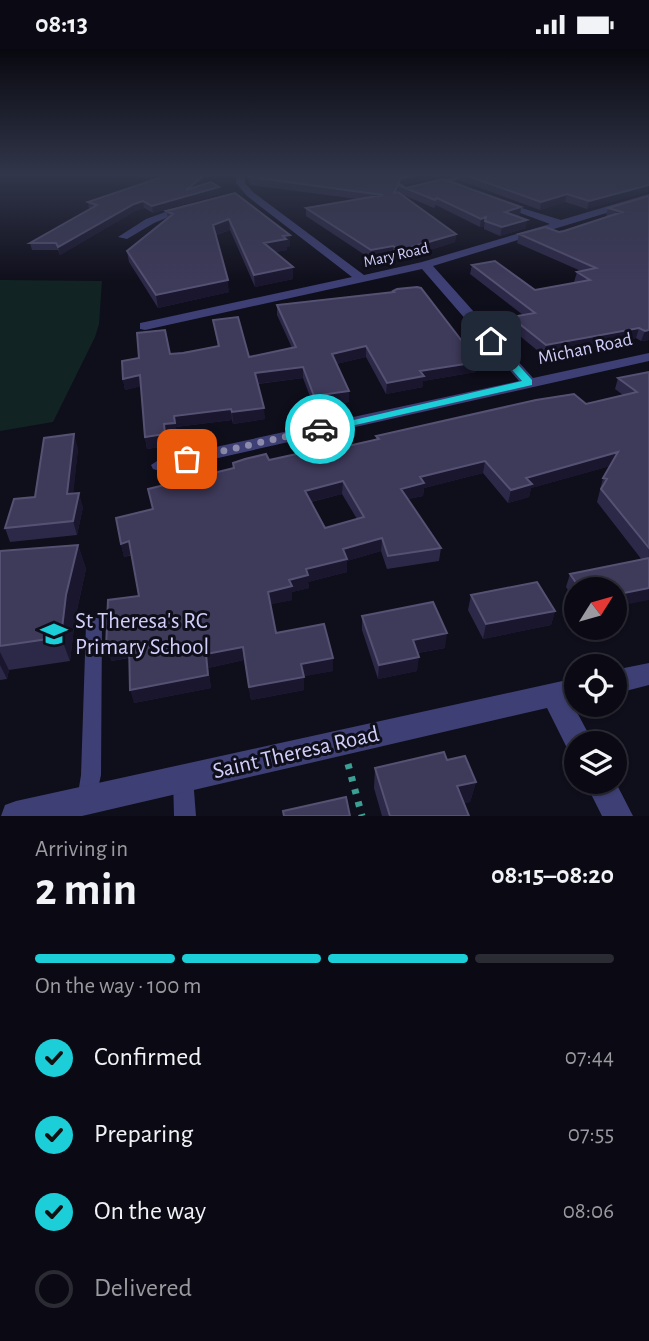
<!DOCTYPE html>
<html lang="en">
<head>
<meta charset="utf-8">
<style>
	:root { --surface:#0b0a14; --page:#191822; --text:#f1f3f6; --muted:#9a9aa0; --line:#2b2b34; --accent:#1cced7 }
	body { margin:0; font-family:"Alegreya Sans",sans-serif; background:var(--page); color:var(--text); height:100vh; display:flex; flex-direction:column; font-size:26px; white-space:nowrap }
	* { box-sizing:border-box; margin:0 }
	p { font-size:23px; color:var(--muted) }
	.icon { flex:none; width:38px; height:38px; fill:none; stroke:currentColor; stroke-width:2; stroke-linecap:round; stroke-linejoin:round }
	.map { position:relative; height:767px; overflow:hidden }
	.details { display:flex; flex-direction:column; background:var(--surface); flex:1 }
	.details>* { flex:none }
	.needle { width:46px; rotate:53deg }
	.tools { position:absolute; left:564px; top:528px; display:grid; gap:14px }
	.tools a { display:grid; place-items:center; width:63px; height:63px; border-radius:50%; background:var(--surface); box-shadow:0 2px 5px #0004,0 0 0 2px var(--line); font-size:35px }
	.pin { position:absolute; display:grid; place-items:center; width:60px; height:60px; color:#fff; margin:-30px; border-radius:14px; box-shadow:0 4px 10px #0006 }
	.courier { position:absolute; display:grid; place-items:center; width:70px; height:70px; margin:-35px; border:5px solid #1cced7; border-radius:50%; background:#fff; color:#222; box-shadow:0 2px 9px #0007 }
	.overview em { font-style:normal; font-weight:700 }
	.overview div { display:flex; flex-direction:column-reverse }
	.overview { display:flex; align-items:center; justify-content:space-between; height:119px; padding:0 35px }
	h1 { font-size:46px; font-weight:700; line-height:52px }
	.bar { display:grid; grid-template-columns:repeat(4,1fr); gap:10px 7px; align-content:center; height:84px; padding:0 35px }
	.bar i { height:9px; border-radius:5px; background:var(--line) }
	.bar .on { background:var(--accent) }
	.bar p { grid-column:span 4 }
	ol { padding:0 35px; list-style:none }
	li { display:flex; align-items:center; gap:21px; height:77px }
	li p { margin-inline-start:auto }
	li .icon { padding:7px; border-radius:50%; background:var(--accent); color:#111; stroke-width:4 }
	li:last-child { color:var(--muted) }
	li i { width:38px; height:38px; border:4px solid var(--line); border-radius:50% }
	.status { display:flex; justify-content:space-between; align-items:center; height:49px; padding:0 35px; background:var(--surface); direction:ltr }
	.status svg { height:19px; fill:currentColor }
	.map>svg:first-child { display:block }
	.green { fill:#112423 }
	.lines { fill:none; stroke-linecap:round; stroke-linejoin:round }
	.path { stroke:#3ba094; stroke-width:7; stroke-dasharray:5 8; stroke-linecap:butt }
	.service { fill:#3e3f74; fill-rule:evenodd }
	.minor { fill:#3e3f74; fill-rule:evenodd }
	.wall { fill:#2c2847; fill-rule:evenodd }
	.shaded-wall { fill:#19162e }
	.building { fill:#3e3a5a; stroke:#555173; stroke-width:2; fill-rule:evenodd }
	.route { fill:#1cced7 }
	.done { stroke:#8d8bab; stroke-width:7; stroke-dasharray:0 12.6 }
	.labels { text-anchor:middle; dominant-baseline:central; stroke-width:6; stroke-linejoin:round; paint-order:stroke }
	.far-street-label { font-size:16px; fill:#d1cef9; stroke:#0f0e1b }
	.street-label { font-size:19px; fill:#d1cef9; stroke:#0f0e1b }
	.near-poi-label { font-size:23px; fill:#d1cef9; stroke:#0f0e1b; text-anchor:start }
	.near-street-label { font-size:23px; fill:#d1cef9; stroke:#0f0e1b }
</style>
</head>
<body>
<div class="status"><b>08:13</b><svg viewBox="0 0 49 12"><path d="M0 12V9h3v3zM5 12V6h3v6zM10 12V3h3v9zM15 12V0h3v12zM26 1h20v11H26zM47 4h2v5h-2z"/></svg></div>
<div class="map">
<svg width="649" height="767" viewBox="0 0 649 767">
	<rect width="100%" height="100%" fill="#0f0e1b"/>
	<path class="green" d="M0 231 102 232 99 275 95 288 53 373 0 382Z"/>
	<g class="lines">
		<path class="path" d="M348 715 362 767"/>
		<path class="service" d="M94 568 100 570 102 575 101 726 94 758 87 761 80 758 77 751 81 726 86 575 88 570Z
			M183 719 190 722 193 729 196 767H174L173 729 176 722Z"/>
		<path class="minor" d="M236 126H244L245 134 253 143 364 226 422 213 550 175 496 155V151L561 171 649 145V151L433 217 533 329 649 304V312L160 422 153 420 151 416 160 410 519 332 422 220 145 281 140 280V274L145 273 352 228 247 147 236 134Z
			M458 126H472L453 132 466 137V141L439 132Z
			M185 156 193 158 154 174 127 190 118 188 146 170Z
			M649 614V636L614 645V621Z
			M576 629V653L572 654 594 695H576V707L570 705 547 659 82 767H1L5 756 16 752Z
			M614 730 633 767H602L585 733H614Z"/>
	</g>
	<path class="wall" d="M247 126H447L402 136 406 139 520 167H517L526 179 500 187 484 180V177L480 178 436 156 434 159 401 145 456 185 455 193 401 210 393 206 371 210 306 167V159L357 150 250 136Z
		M462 126H649L587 160 565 153 540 161 461 132Z
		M202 128 203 134 199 137 220 145 153 164 144 159 135 162 60 206 58 201H32L30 194 89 160 88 153Z
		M235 144 290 197 286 198 287 201 275 203 293 230 255 238 230 181 216 186 229 243 158 259 129 213 127 202 168 169 166 162Z
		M649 147V291L641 292 636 289 544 307 509 278 511 268 523 266 470 225 472 216 535 241 576 233H574L577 223 581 222 517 194 519 185 559 183 608 168 606 167 608 159Z
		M393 242 476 323 423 332V338L386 345 366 308 336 315 349 342V353L314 358 303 329 258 335 265 370 233 375 232 371 176 378 177 385 166 387 167 397 147 400 145 388 141 337 125 341 123 330 170 305 218 298 213 271 249 308 292 299 277 266V256L393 243Z
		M649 323V551L614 541H576V553L566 538 570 525 642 511 597 453 603 429 610 417 531 439 529 448 508 454 483 424 424 439 423 447 408 450 441 499 439 512 387 520 381 502 347 512V523L308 533 309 539 292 543V551L270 555 276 584 333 622 303 627 304 641 251 651 244 611 208 619 211 639 134 654 129 609 111 612 139 547 132 506 124 508 121 495 153 460 269 411 321 403 376 390V387L586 355 623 346 615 340 618 329ZM342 445 357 470 325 479 311 453Z
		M78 399 73 444 83 458 77 486 10 493 5 479 35 448Z
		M78 496 86 520 75 570 70 612 9 621 7 630 0 631V502Z
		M471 546 555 562 551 576 483 590 468 561Z
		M362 567 445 599 418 604 417 622 378 630 362 581Z
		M447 711 476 733 470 753 464 754 469 767H382L374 739 375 719Z"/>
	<path class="shaded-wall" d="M416 126H447L398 136V144H394L398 134 402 129Z
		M202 128 203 134 189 147 219 138 220 145 153 164 152 157 186 141Z
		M649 136V143L587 160 589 152Z
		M567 145 565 153 540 161 541 153Z
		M143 152 144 159 135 162 60 206 58 198 134 155Z
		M521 158 520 167 504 171 505 163Z
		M486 168 484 177 480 178 481 170Z
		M229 170 230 181 214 186 213 176Z
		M527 171 526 179 500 187 502 178Z
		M456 185 455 193 401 210V201Z
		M290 186V197L286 198 287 201 265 205 264 194Z
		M393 197V206L371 210V201Z
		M293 218V230L255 238 254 226Z
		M228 231 229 243 158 259 156 246Z
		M639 279 636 289 544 307 546 296Z
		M649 281V291L641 292 645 282Z
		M366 297V308L332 316V305Z
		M478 313 476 323 423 332V338L386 345 387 334 420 322Z
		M303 318V329L255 335V324Z
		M140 326 142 337 125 341 123 330Z
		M349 342V353L314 358V347Z
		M264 359 265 370 233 375 232 363Z
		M231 360 232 371 176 378 177 385 166 387 167 397 147 400 145 388 174 367Z
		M74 385 78 399 72 459 67 445Z
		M618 403 614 416 531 439 529 448 508 454 511 441 526 429Z
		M485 412 483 424 424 439 423 447 400 452 401 440 420 428Z
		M343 432 342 445 305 454V442Z
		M79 444 83 458 77 486 73 472Z
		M382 489 381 502 347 512V523L308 533 309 539 292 543V551L269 556 268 543 306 520 343 500Z
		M129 492 133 505 124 508 121 495Z
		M78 496 86 520 75 570 70 612 61 588 66 546Z
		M649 539V551L614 558V546Z
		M555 562 551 576 483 590 486 575Z
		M447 584 445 599 411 605 413 591Z
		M129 595 133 608 111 612 106 599Z
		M243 598 244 611 208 619 211 639 134 654 130 641 206 605Z
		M0 603 9 621 7 630 0 616Z
		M419 608 417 622 378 630 379 616Z
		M333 609V622L301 628V615Z
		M304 628V641L251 651 249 638Z
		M476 733 470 753 452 757 457 737Z"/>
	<path class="building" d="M168 126H199L202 128 186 141 211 133 219 138 152 157 143 152 134 155 58 198 56 194H30L97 156 88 153Z
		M248 126H416L402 129 398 134 406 139 443 130 521 158 505 163 527 171 502 178 485 172 486 168 481 170 437 149 435 151 398 136 394 144 398 143 456 185 401 201 393 197 371 201 306 159 383 146 250 128Z
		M465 126H649V136L589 152 567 145 541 153Z
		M235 144 290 186 283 187 286 190 264 194 293 218 254 226 229 170 213 176 228 231 156 246 127 202 173 165 166 162Z
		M649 147V281L645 282 639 279 546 296 511 268 535 264 472 216 495 212 535 241 590 231 577 223 596 219 519 185 545 178 559 183 564 182 622 163 608 159Z
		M417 238 421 239 478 313 420 322 424 327 387 334 366 297 332 305 349 342 314 347 303 318 255 324 264 359 232 363 231 360 174 367 175 374 164 375 165 385 145 388 140 326 123 330 122 312 139 309 137 284 165 281 170 305 183 304 219 297 213 271 238 268 249 308 296 298 277 256 394 243 393 242 397 240Z
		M649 323V499L601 440 607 430 603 429 618 403 526 429 532 435 511 441 485 412 420 428 424 434 401 440 441 499 388 507 382 489 343 500 347 510 306 520 308 526 289 531 292 537 268 543 276 584 324 575 333 609 301 615 304 628 249 638 243 598 206 605 208 626 130 641 129 595 106 599 108 551 139 547 129 492 121 495 116 469 153 460 148 440 234 419 233 414 245 410 266 405 269 411 319 400 321 403 379 390 376 387 536 351 574 345 586 355 637 343 618 329ZM343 432 364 468 325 479 305 442Z
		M74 385 67 445 79 444 73 472 5 479 14 450 35 448 44 389Z
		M78 496 66 546 61 588 0 597V502Z
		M649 509V539L614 546V541H581L570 525Z
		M537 533 555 562 486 575 471 546Z
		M433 553 447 584 413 591 419 608 379 616 362 567Z
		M444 703 447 711 465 707 476 733 457 737 469 767H390L375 719Z
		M346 748 350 767H284L283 762Z"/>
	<linearGradient id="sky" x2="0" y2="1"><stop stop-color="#08080f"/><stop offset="0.54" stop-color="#31364a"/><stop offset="1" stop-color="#31364a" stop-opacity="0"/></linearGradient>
	<rect width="649" height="233" fill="url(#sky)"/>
	<path class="route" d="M488 290H495L532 331V336L320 384 315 380 522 332 488 294Z"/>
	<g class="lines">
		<path class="done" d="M187 410 320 380"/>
	</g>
	<defs>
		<symbol id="school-bare" viewBox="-9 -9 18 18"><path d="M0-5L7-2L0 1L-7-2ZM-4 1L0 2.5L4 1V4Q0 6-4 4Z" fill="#1cced7" stroke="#0f0e1b" stroke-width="2.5" paint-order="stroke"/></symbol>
	</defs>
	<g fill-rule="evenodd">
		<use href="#school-bare" x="35" y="566" width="38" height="38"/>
	</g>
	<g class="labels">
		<g class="far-street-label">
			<text transform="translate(396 206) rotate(-13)">Mary Road</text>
		</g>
		<g class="street-label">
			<text transform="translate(585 300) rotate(-12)">Michan Road</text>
		</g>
		<g class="near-poi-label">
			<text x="75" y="572">St Theresa's RC<tspan x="75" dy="26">Primary School</tspan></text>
		</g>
		<g class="near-street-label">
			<text transform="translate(296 704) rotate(-13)">Saint Theresa Road</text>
		</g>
	</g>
</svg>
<div class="tools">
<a><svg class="needle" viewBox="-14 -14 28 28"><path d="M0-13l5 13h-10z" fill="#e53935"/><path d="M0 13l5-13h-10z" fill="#9a9aa0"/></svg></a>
<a><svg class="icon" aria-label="locate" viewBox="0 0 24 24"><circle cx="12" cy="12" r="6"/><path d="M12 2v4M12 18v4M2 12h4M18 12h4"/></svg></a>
<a><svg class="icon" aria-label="layers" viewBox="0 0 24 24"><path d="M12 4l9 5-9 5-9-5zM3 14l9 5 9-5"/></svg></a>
</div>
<div class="pin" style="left:187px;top:410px;background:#ea580c"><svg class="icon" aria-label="bag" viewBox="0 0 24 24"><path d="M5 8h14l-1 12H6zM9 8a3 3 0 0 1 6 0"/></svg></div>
<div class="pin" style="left:491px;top:292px;background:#1f2937"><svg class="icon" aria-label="home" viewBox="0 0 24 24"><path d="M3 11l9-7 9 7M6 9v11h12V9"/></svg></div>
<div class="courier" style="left:320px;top:380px"><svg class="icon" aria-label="car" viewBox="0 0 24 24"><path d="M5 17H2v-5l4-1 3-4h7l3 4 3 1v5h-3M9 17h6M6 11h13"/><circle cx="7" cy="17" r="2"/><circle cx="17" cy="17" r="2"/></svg></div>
</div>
<section class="details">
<div class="overview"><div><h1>2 min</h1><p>Arriving in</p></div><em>08:15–08:20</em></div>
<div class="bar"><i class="on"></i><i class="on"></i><i class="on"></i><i></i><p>On the way · 100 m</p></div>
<ol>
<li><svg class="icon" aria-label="check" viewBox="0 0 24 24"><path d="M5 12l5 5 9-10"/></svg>Confirmed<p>07:44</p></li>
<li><svg class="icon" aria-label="check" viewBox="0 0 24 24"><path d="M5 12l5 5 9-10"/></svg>Preparing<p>07:55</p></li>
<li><svg class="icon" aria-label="check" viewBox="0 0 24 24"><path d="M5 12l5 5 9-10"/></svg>On the way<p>08:06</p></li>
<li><i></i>Delivered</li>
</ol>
</section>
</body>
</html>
